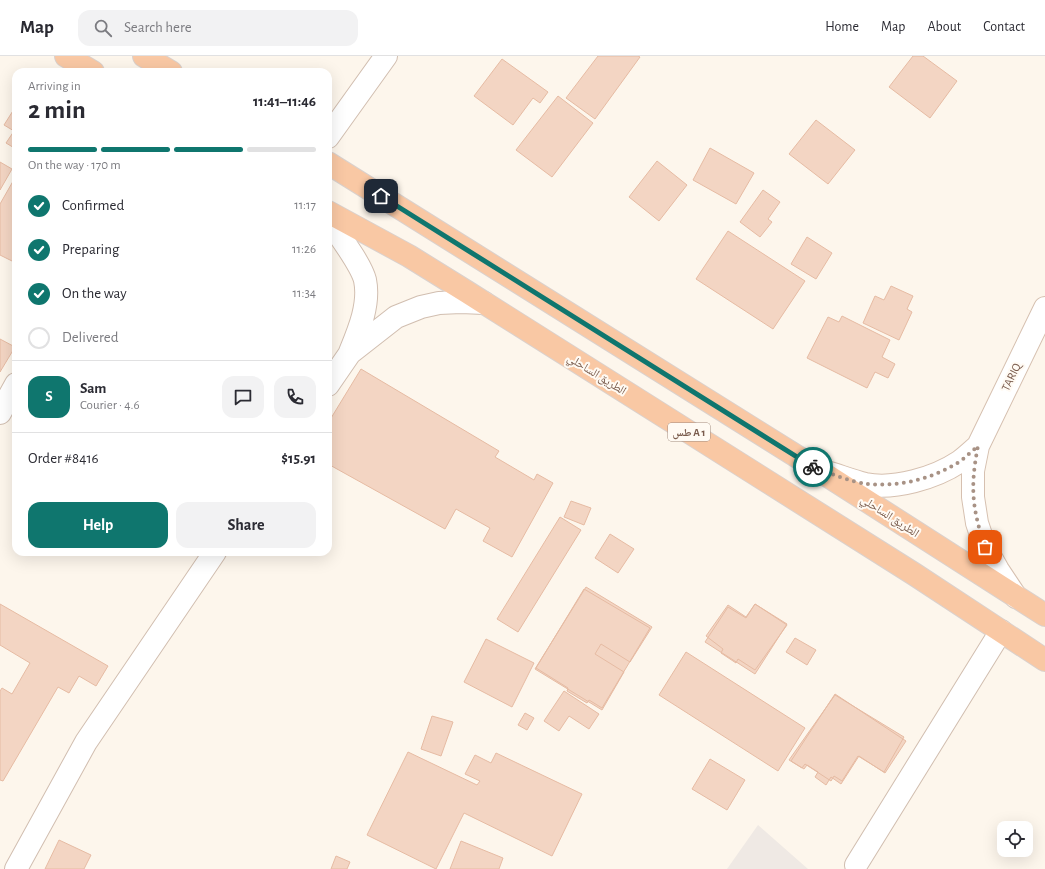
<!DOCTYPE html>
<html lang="en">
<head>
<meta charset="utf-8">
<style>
	:root { --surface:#fff; --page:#f2f2f3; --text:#2b2b33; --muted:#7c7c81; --line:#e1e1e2; --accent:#0f766e }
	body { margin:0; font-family:"Alegreya Sans","Noto Naskh Arabic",sans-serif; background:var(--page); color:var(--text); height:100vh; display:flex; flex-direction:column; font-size:15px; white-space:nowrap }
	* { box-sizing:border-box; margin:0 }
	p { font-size:13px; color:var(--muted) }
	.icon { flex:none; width:22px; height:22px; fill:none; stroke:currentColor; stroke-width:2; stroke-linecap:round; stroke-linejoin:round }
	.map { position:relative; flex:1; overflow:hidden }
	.details { position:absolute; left:12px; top:12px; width:320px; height:488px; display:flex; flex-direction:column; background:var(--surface); border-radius:12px; box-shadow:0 4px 16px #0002 }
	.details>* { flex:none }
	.tools { position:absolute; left:997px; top:765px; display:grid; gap:8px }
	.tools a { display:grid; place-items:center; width:36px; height:36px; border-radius:8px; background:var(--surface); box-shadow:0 4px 16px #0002; font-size:20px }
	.pin { position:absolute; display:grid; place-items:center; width:34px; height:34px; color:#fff; margin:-17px; border-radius:8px; box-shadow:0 2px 6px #0006 }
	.courier { position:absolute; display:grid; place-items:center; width:40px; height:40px; margin:-20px; border:3px solid #0f766e; border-radius:50%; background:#fff; color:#222; box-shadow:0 1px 5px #0007 }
	.summary em { font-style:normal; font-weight:700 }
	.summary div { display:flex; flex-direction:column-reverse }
	.summary { display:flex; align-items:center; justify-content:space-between; height:68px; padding:0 16px }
	h1 { font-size:26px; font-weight:700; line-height:30px }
	.bar { display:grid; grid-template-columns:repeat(4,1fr); gap:6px 4px; align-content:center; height:48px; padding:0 16px }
	.bar i { height:5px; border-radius:3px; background:var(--line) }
	.bar .selected { background:var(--accent) }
	.bar p { grid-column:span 4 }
	.line { display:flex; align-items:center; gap:10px; padding:0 16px; border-top:1px solid var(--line) }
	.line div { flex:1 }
	.round { display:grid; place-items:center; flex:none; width:42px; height:42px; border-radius:12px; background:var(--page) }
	ol { padding:0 16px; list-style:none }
	li { display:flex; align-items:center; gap:12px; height:44px }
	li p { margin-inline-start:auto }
	li .icon { padding:4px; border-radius:50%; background:var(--accent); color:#fff; stroke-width:4 }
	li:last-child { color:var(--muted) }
	li i { width:22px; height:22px; border:2px solid var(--line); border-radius:50% }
	.primary-button { display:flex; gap:8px; margin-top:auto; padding:8px 16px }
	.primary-button a { flex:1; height:46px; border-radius:12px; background:var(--accent); color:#fff; font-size:16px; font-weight:700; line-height:46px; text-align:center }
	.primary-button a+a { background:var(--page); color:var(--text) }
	header { display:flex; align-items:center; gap:24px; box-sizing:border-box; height:56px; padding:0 20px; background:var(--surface); border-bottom:1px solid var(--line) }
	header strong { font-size:19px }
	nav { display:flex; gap:22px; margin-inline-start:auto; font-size:14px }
	.search { width:280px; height:36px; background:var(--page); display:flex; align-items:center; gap:10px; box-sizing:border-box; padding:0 14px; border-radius:12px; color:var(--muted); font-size:15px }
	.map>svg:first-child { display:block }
	.industrial { fill:#efe9e4 }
	.building { fill:#f3d5c3; stroke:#e6bba3 }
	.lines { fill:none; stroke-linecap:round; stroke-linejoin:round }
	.minor-casing { stroke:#d1beb0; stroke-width:24 }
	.tertiary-casing { stroke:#d1beb0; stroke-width:24 }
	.secondary-casing { stroke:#d6c0b0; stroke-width:24 }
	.trunk-casing { stroke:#dad1cd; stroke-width:24 }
	.minor { stroke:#fff; stroke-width:22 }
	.tertiary { stroke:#fff; stroke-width:22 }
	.secondary { stroke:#fff; stroke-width:22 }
	.trunk { stroke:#f9c8a4; stroke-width:22 }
	.done { stroke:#a89285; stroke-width:4; stroke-dasharray:0 7.2 }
	.route { stroke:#0f766e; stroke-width:5 }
	.labels { text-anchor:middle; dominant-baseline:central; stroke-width:4; stroke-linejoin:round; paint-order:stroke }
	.shield { fill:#fffaf3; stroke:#a28b7f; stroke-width:1 }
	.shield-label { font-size:11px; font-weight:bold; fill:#7a5c4d }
	.street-label { font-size:12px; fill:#7a5c4d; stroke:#fffaf3 }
</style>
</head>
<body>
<header>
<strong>Map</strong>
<div class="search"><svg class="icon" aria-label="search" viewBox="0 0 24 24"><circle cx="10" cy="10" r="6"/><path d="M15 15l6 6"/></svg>Search here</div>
<nav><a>Home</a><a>Map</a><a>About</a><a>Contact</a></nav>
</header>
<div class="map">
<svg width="1045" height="813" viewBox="0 0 1045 813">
	<rect width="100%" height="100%" fill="#fdf6ec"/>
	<path class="industrial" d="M758 769 808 813H727Z"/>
	<path class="building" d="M598 0H638L640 1 595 63 566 42Z
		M913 0H923L957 25 930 62 889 31Z
		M502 3 548 36 540 47 533 42 513 69 474 40Z
		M558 40 593 67 552 121 516 94Z
		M16 50V93L6 87 14 75 4 69Z
		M816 64 855 94 828 128 789 98Z
		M710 92 754 117 736 148 693 124Z
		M657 105 687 129 659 165 629 141Z
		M0 106 12 113 0 134Z
		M16 120V207L0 199V148Z
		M763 134 780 146 768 163 772 166 760 181 740 166Z
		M728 175 805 225 773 273 696 223Z
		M807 181 832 197 816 223 791 208Z
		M891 230 913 240 907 253 912 256 899 284 863 267 875 240 884 244Z
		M842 260 890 284 882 301 895 308 888 322 875 316 867 332 807 302 828 261 839 266Z
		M0 283 15 291 0 316Z
		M361 313 499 395 495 401 534 424 537 418 553 427 512 501 483 485 490 472 456 453 445 473 328 408V367Z
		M571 445 591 452 584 469 564 461Z
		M560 461 581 474 518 576 497 563Z
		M610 478 634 493 618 517 595 502Z
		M586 531 652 571 630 606 601 588 595 598 624 616 602 654 535 613Z
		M584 533 650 572 602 652 589 644 587 647 567 635 568 632 536 612Z
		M0 548 108 610 96 630 79 620 69 637 58 631 3 725 0 724V635L2 632 12 638 30 607 0 589Z
		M755 548 787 569 755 614 738 603 736 607 721 597 723 593 706 580 728 549 746 561Z
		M755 548 787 568 755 618 705 586 728 551 746 562Z
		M795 582 816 594 807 609 786 596Z
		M486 583 534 607 512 651 464 626Z
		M686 596 805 672 778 715 659 639Z
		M564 635 599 658 589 673 569 660 559 675 544 665Z
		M835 638 906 685 885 717 859 700 841 728 831 721 826 729 815 721 818 716 807 709 804 713 791 705Z
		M835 639 904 681 884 716 858 700 842 725 834 720 831 725 805 708 802 712 789 704Z
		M525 657 534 662 527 674 518 669Z
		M432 660 453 666 441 700 421 693Z
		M408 696 477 729 480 725 465 718 475 699 491 707 496 697 582 738 552 800 464 757 436 813 367 779Z
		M710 703 745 724 727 754 692 733Z
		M59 784 91 799 84 813H45Z
		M461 785 503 802 499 813H450Z
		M336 800 350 806 347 813H331Z"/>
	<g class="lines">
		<defs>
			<path id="minor" d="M328 81 386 0
				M0 357 16 328
				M856 809 1001 575"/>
			<path id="tertiary" d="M328 163C338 178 361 208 365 224 370 248 359 274 350 296
				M328 329 350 297 396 261 421 251 439 247 461 246 484 247
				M16 813 86 686 215 496"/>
			<path id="secondary" d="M827 416C840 420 853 425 865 428 894 434 935 422 959 406 966 401 972 395 978 390
				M1016 541 998 514 985 491 977 467 973 441V415L978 390 1045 252"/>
			<path id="trunk" d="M66 0 93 16
				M144 0 171 16
				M328 107 817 413 1045 559
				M328 156 409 200 467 236 914 518 1045 604"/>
		</defs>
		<use href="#minor" class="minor-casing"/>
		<use href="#tertiary" class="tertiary-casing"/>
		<use href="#secondary" class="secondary-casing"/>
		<use href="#trunk" class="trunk-casing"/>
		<use href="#minor" class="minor"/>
		<use href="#tertiary" class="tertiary"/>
		<use href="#secondary" class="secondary"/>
		<use href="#trunk" class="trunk"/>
	</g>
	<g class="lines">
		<path class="done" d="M813 411 818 413C832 418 854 427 868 428 899 431 932 423 959 406 966 401 972 395 978 390 970 431 972 452 985 491"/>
		<path class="route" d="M381 140 813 411"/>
	</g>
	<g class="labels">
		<rect class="shield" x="668" y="367" width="42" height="18" rx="3"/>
		<g class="shield-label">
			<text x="689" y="376">طس A 1</text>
		</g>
		<g class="street-label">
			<text transform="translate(597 318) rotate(32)">الطريق الساحلي</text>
			<text transform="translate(1011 321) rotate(-64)">TARIQ</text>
			<text transform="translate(890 460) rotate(33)">الطريق الساحلي</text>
		</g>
	</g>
</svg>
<div class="tools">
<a><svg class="icon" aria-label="locate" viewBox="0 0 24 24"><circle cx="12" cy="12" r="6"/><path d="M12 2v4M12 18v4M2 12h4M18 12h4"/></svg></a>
</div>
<div class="pin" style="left:985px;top:491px;background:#ea580c"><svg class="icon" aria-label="bag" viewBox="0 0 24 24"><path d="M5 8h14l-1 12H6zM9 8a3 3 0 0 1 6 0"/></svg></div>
<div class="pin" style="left:381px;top:140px;background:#1f2937"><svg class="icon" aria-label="home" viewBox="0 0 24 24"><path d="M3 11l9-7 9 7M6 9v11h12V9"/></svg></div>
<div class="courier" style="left:813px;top:411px"><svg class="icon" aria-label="bike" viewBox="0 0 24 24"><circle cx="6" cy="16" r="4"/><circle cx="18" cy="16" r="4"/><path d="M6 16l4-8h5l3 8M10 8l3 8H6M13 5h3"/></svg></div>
<section class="details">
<div class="summary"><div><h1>2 min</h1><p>Arriving in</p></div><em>11:41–11:46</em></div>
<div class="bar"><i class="selected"></i><i class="selected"></i><i class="selected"></i><i></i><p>On the way · 170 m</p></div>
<ol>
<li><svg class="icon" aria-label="check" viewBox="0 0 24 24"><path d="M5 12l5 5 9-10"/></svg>Confirmed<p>11:17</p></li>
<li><svg class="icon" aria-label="check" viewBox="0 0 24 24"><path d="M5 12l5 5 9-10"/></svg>Preparing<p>11:26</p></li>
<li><svg class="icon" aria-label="check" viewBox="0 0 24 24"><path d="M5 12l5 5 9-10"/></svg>On the way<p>11:34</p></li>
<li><i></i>Delivered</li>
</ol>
<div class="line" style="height:72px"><b class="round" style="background:var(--accent);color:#fff">S</b><div><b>Sam</b><p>Courier · 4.6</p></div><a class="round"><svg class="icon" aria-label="chat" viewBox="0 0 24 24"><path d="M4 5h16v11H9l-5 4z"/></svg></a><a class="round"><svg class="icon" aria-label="phone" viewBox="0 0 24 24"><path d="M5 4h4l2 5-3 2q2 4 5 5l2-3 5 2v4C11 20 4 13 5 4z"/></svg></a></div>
<div class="line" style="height:52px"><div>Order #8416</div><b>$15.91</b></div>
<div class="primary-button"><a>Help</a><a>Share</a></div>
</section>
</div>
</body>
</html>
